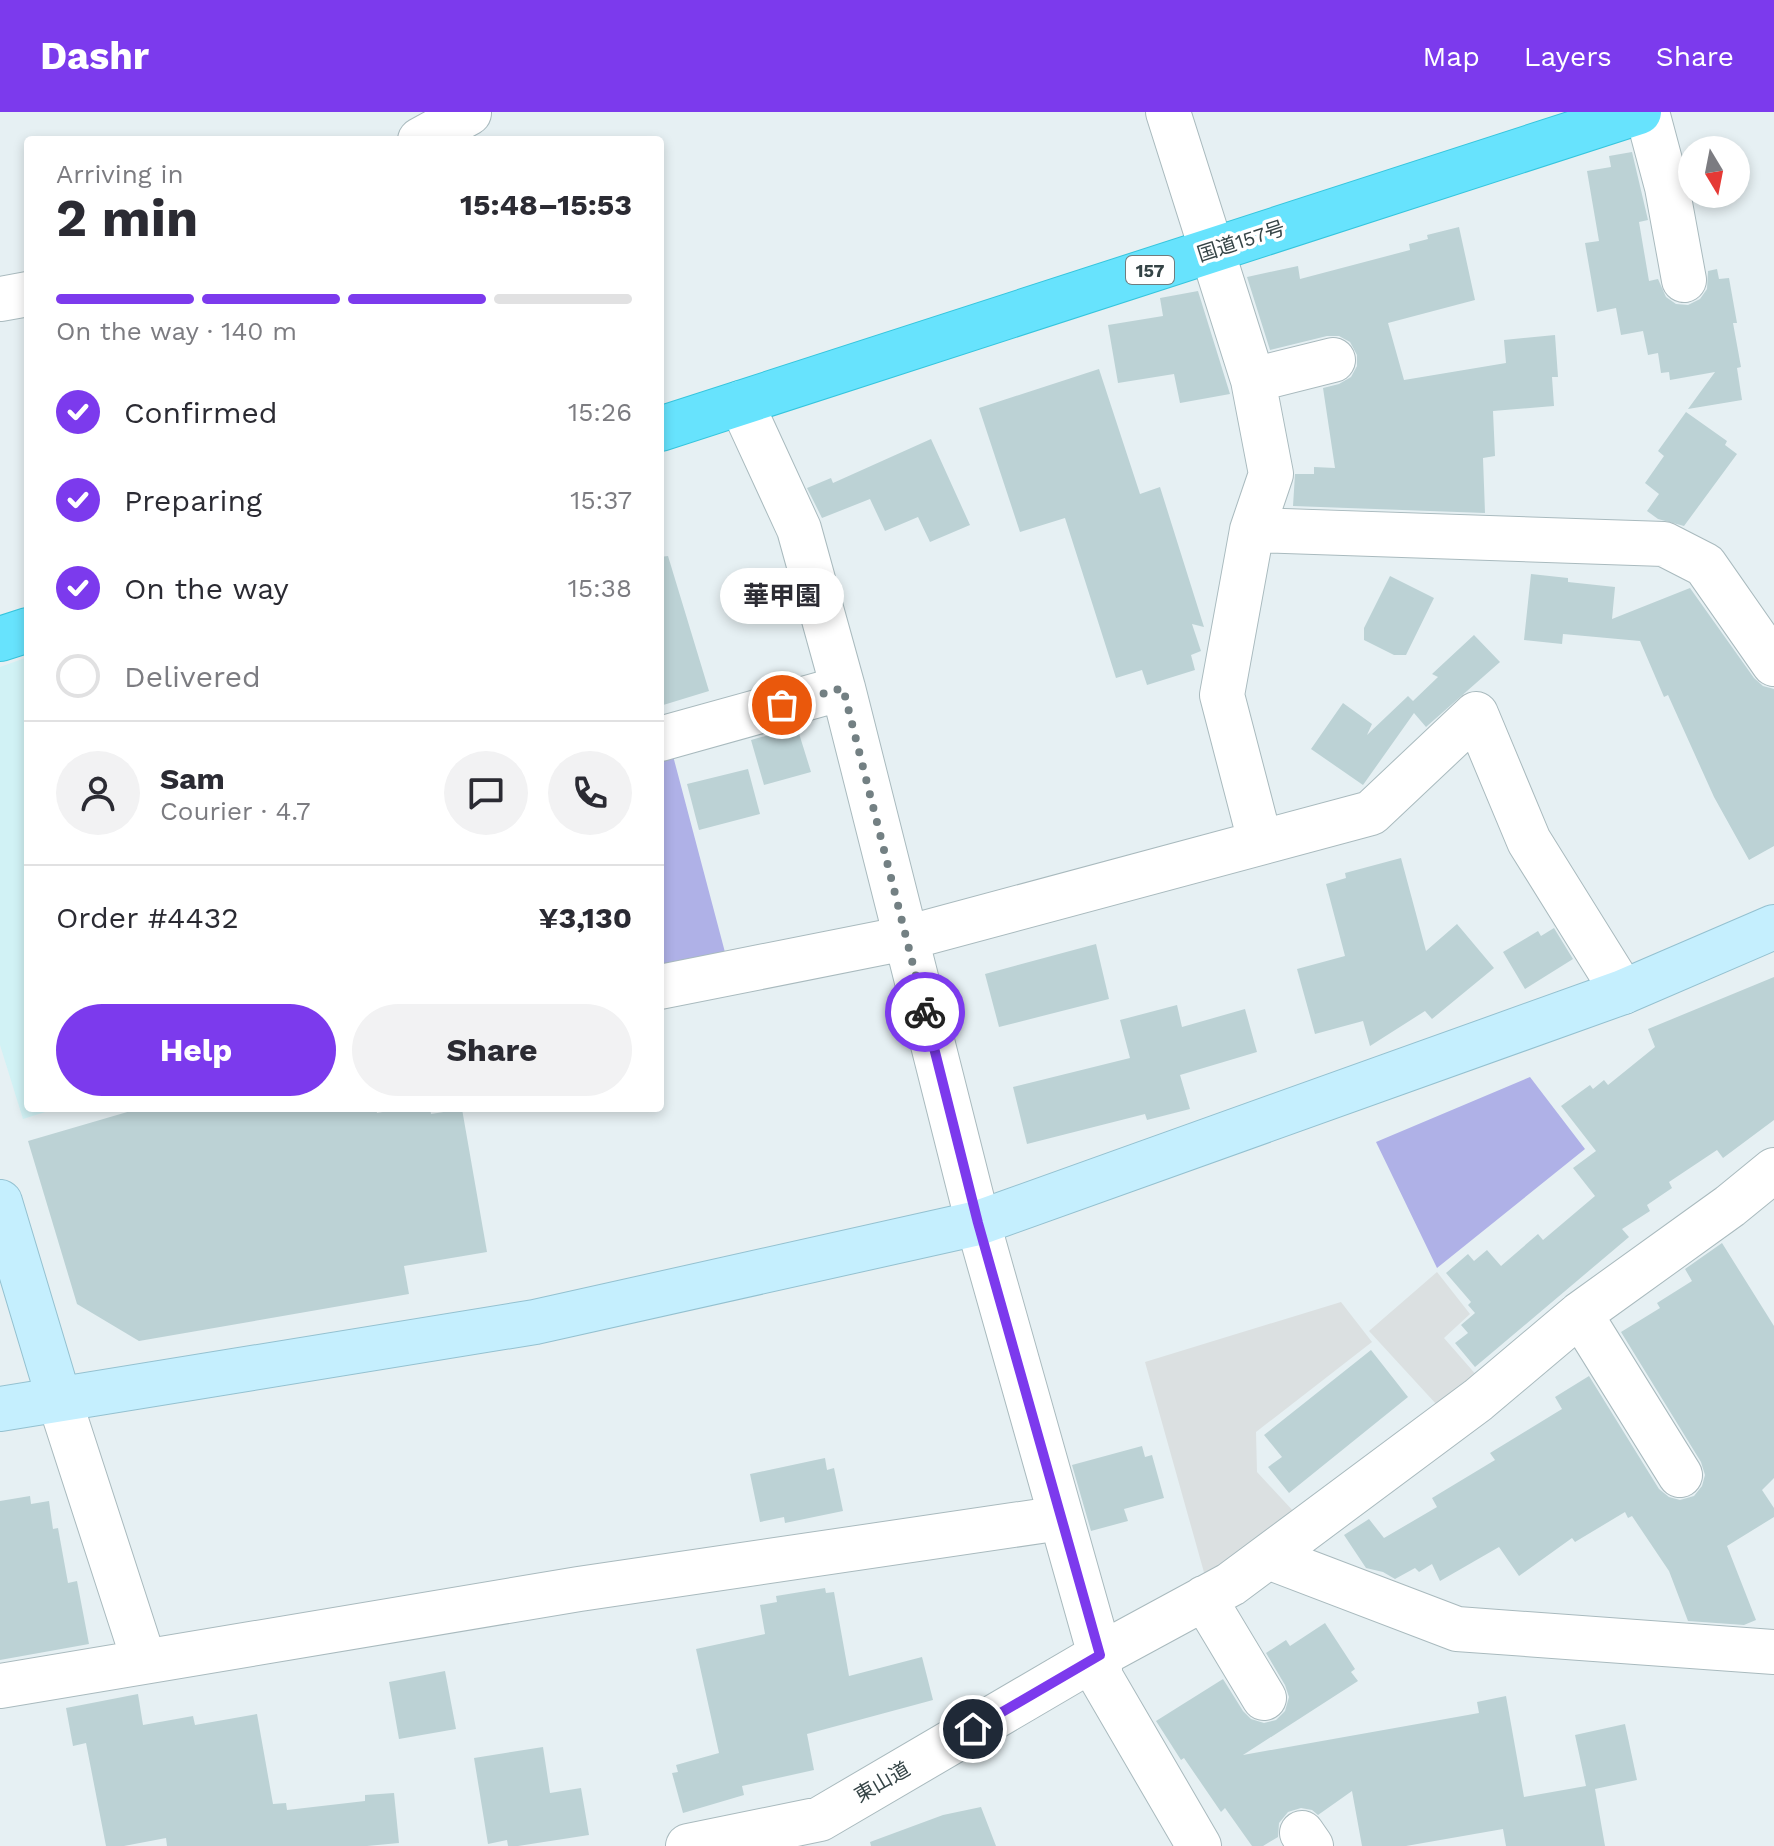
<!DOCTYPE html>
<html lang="en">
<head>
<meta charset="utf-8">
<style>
	:root { --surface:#fff; --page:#f2f2f3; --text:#2b2b33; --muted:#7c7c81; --line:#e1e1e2; --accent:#7c3aed }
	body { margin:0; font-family:"Work Sans","Noto Sans JP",sans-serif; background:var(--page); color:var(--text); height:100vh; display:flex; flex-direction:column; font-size:30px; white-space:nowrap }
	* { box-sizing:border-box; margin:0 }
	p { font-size:26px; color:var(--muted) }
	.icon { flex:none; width:44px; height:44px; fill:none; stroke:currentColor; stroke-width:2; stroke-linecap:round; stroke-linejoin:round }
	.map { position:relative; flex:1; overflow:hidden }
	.panel { position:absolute; left:24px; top:24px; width:640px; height:976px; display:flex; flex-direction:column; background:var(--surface); border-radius:8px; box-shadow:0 4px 12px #0003 }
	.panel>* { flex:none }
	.needle { width:52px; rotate:170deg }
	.fabs { position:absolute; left:1678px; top:24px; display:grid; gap:16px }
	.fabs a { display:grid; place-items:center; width:72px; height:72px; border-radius:50%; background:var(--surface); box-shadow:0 4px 12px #0003; font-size:40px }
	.pin { position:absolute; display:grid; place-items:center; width:68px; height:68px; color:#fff; margin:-34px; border:4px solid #fff; border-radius:50%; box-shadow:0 2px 8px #0007 }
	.courier { position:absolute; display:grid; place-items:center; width:80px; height:80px; margin:-40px; border:6px solid #7c3aed; border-radius:50%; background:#fff; color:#222; box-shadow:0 2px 10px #0007 }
	.bubble { position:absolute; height:56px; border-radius:28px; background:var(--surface); box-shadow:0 4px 12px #0003; font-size:26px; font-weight:700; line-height:56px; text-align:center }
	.head em { font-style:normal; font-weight:700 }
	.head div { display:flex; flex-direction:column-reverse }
	.head { display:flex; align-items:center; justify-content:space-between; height:136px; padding:0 32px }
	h1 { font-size:52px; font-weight:700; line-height:60px }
	.bar { display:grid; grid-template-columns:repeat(4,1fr); gap:12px 8px; align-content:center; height:96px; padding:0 32px }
	.bar i { height:10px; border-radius:6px; background:var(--line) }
	.bar .selected { background:var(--accent) }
	.bar p { grid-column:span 4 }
	.line { display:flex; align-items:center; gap:20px; padding:0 32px; border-top:2px solid var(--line) }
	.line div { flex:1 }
	.round { display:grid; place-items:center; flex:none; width:84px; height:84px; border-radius:42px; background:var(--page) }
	ol { padding:0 32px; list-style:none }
	li { display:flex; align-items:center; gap:24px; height:88px }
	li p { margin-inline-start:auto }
	li .icon { padding:8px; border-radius:50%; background:var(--accent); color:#fff; stroke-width:4 }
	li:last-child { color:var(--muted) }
	li i { width:44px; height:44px; border:4px solid var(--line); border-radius:50% }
	.action { display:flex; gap:16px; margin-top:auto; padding:16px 32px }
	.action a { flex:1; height:92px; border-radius:48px; background:var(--accent); color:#fff; font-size:32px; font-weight:700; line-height:92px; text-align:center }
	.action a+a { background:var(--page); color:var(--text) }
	header { display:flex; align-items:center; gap:48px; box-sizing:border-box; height:112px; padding:0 40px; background:var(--accent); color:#fff }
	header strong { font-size:38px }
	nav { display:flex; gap:44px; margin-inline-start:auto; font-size:28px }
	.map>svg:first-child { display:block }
	.commercial { fill:#d1f2f5 }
	.green { fill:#afb1e7 }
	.parking { fill:#dbe0e1 }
	.building { fill:#bcd2d5 }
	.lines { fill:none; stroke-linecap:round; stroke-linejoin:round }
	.street-casing { stroke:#a9babe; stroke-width:46 }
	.secondary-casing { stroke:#94c1d0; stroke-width:46 }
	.highway-casing { stroke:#36c5dd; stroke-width:46 }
	.street { stroke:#fff; stroke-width:44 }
	.secondary { stroke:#c5effe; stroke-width:44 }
	.highway { stroke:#67e3fd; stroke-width:44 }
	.done { stroke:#738083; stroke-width:8; stroke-dasharray:0 14.4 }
	.route { stroke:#7c3aed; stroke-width:10 }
	.labels { text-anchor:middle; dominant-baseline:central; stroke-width:7; stroke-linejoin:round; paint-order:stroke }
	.shield { fill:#fff; stroke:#727c7e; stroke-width:2 }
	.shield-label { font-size:18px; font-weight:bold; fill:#354446 }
	.street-label { font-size:20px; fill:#354446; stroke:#fff }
</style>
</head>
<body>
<header>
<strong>Dashr</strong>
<nav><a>Map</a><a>Layers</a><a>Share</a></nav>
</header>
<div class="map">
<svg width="1774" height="1734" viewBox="0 0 1774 1734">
	<rect width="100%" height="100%" fill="#e6f0f3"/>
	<path class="commercial" d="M28 545V996H58L23 1007 0 933V555Z"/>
	<path class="green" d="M672 640 726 844 660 857V643Z
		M1530 965 1585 1037 1437 1156 1376 1030Z"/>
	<path class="parking" d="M1437 1160 1470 1202 1444 1226 1478 1265 1437 1293 1369 1219Z
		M1341 1190 1372 1230 1256 1320 1257 1360 1295 1401 1205 1464 1145 1250Z"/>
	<path class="building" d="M1632 40 1648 108 1639 110 1649 169 1658 167 1666 185 1676 192 1688 193 1700 187 1707 177 1708 159 1717 157 1719 167 1729 166 1737 211H1733L1741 255 1737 256 1742 288 1688 297 1715 260 1670 268 1669 260 1661 261 1658 241 1648 243 1643 219 1621 223 1616 196 1597 200 1585 131 1599 129 1587 59 1611 55 1609 44Z
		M1459 115 1475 188 1388 211 1404 268 1506 251 1504 228 1555 223 1558 265H1552L1554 294 1493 299 1495 344 1483 346 1485 401 1293 394 1295 362H1314V355L1335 356 1323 276 1339 272 1351 265 1357 254V243L1350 230 1339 224H1327L1270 238 1247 165 1298 154 1300 167 1410 138 1409 132 1428 127 1427 123Z
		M1198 179 1230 282 1180 291 1174 262 1118 271 1108 213 1163 204 1160 186Z
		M1099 257 1140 382 1160 375 1204 515 1192 512 1201 539 1191 543 1195 558 1147 573 1142 558 1116 566 1065 406 1020 420 979 296Z
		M1686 300 1727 329 1725 333 1737 342 1684 414 1658 407 1647 399 1659 382 1645 371 1664 344 1658 339Z
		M931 327 970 413 930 430 918 405 885 419 870 387 822 406 807 376 831 366 833 371Z
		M668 444 709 579 660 594V445Z
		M1531 462 1568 466V470L1615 475 1612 507 1690 476 1754 566 1763 574 1774 577V734L1749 748 1714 685 1668 583 1664 585 1640 529 1563 522 1562 532 1524 528Z
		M1390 464 1434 486 1406 543H1394L1364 528V516Z
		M1474 523 1500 550 1426 615 1414 601 1363 673 1311 637 1343 591 1372 612 1367 623 1408 584 1413 589 1438 565 1432 562Z
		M797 615 811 660 764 673 751 628Z
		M748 657 760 702 699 718 687 672Z
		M1401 746 1426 839 1457 812 1494 856 1432 907 1425 899 1370 934 1363 909 1315 922 1297 857 1345 844 1326 772 1346 766 1345 761Z
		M1554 816 1573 847 1525 877 1503 840 1538 819 1541 824Z
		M1096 832 1109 887 999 915 985 862Z
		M1774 865V1008L1723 1046 1717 1038 1669 1070 1672 1076 1647 1093 1650 1099 1622 1117 1629 1125 1475 1255 1455 1231 1468 1221 1461 1213 1475 1201 1468 1193 1471 1190 1446 1161 1468 1142 1474 1149 1487 1138 1501 1154 1538 1122 1543 1128 1595 1084 1573 1056 1596 1039 1561 994 1590 973 1593 977 1604 968 1608 973 1655 935 1648 917Z
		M1177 893 1182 915 1245 897 1257 940 1180 963 1190 997 1147 1008 1145 1002 1027 1032 1013 975 1130 946 1120 908Z
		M141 996H376L377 1001 405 996H430L431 1002 462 997 487 1140 404 1154 409 1182 139 1229 77 1192 28 1029Z
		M1722 1131 1774 1214V1366L1762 1378 1774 1396V1405L1727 1434 1756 1508 1744 1513 1688 1509 1669 1459 1632 1404 1628 1406 1625 1400 1575 1430 1572 1426 1519 1464 1499 1435 1440 1469 1432 1452 1419 1460 1415 1456 1395 1467 1383 1460 1366 1456 1344 1423 1369 1407 1384 1426 1437 1395 1432 1386 1495 1348 1490 1341 1562 1297 1555 1285 1589 1264 1659 1377 1669 1385 1680 1388 1694 1384 1702 1374 1705 1363 1701 1350 1621 1220 1660 1196 1657 1191 1692 1169 1685 1157Z
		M1371 1238 1408 1285 1289 1381 1268 1355 1282 1345 1264 1323Z
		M1142 1334 1145 1345 1152 1343 1164 1386 1124 1397 1128 1409 1091 1419 1072 1353Z
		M825 1346 827 1358 834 1356 843 1399 785 1411 784 1405 760 1410 750 1362Z
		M30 1384 31 1392 49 1389 53 1417 58 1416 68 1471 77 1469 89 1532 0 1548V1389Z
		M825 1476 826 1481 834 1480 849 1564 922 1545 933 1588 807 1622 814 1658 742 1674 744 1683 683 1701 672 1661 678 1660 676 1653 719 1641 696 1537 765 1522 760 1493 777 1490 776 1484Z
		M1325 1511 1355 1557 1351 1560 1358 1569 1243 1643 1479 1601 1477 1590 1506 1584 1524 1685 1586 1674 1575 1623 1625 1612 1637 1668 1595 1677 1605 1734H1506L1503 1717 1406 1734H1362L1352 1679 1318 1703 1312 1698 1301 1696 1288 1700 1279 1711 1278 1725 1263 1734H1252L1225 1696 1221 1700 1184 1646 1181 1648 1156 1609 1223 1567 1243 1599 1251 1607 1264 1611 1276 1608 1285 1599 1289 1585 1285 1573 1266 1541 1286 1528 1290 1534Z
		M445 1559 456 1617 399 1627 389 1570Z
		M138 1582 143 1613 193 1604 195 1613 257 1602 273 1692 286 1691 287 1698 365 1689V1683L394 1681 399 1731 367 1734H167L166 1726 124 1734H106L86 1631 73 1634 66 1596Z
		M543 1635 550 1681 581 1676 589 1723 518 1734H508L507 1728 488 1732 474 1646Z
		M981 1695 996 1734H871L870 1730 943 1703Z"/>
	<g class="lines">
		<defs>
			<path id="street" d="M1168 0 1253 268 1271 362 1252 418 1222 583 1260 729
				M1647 0 1667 75 1684 168
				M420 28 469 1
				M0 187 28 182
				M1253 268 1333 248
				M741 291 799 417 843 576 978 1111 1100 1543V1564L1199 1734
				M1252 418 1664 432 1705 453 1774 552
				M660 627 843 576
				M660 875 906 826 1371 701 1476 602 1529 729 1623 880
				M1580 1202 1680 1363
				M59 1287 144 1549
				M1268 1445 1457 1517 1774 1540
				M1204 1486 1264 1586
				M0 1574 579 1477 1061 1406
				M1302 1721 1311 1734
				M688 1734 820 1707 1100 1543 1231 1472 1478 1288 1580 1202 1730 1094 1774 1058"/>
			<path id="secondary" d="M0 1090 59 1287
				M0 1297 535 1210 978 1111 1623 880 1774 815"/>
			<path id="highway" d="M660 317 1639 0
				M0 527 28 518"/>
		</defs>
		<use href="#street" class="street-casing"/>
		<use href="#secondary" class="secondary-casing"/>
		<use href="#highway" class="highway-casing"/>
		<use href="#street" class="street"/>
		<use href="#secondary" class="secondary"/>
		<use href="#highway" class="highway"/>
	</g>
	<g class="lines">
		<path class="done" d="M782 593 843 576 925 900"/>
		<path class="route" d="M925 900 978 1111 1100 1543 973 1617"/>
	</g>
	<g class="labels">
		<rect class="shield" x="1126" y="144" width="48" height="28" rx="6"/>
		<g class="shield-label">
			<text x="1150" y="158">157</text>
		</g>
		<g class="street-label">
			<text transform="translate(1241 129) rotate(-18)">国道157号</text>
			<text transform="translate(882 1670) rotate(-30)">東山道</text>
		</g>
	</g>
</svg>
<div class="fabs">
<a><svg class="needle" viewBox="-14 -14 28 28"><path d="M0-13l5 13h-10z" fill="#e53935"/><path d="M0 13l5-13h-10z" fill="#7c7c81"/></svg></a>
</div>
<div class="pin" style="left:782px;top:593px;background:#ea580c"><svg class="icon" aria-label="bag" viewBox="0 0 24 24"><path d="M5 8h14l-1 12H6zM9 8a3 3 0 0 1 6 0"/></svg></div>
<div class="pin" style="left:973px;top:1617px;background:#1f2937"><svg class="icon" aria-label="home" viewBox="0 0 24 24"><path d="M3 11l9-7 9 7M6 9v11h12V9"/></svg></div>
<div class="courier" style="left:925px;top:900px"><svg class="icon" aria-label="bike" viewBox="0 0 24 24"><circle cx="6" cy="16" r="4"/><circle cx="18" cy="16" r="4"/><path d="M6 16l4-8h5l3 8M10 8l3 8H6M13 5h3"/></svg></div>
<div class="bubble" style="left:720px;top:456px;width:124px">華甲園</div>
<section class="panel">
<div class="head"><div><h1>2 min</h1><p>Arriving in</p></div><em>15:48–15:53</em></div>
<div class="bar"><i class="selected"></i><i class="selected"></i><i class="selected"></i><i></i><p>On the way · 140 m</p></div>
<ol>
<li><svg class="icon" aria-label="check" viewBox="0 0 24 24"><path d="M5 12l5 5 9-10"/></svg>Confirmed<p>15:26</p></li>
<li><svg class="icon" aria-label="check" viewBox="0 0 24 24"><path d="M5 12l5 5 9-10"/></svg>Preparing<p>15:37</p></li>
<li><svg class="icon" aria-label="check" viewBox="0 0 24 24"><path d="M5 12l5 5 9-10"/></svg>On the way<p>15:38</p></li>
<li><i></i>Delivered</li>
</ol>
<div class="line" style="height:144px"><a class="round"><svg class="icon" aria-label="person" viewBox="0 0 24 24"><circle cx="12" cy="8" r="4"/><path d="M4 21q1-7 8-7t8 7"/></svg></a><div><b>Sam</b><p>Courier · 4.7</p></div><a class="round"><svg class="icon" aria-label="chat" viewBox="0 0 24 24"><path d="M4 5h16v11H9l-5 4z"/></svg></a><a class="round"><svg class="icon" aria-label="phone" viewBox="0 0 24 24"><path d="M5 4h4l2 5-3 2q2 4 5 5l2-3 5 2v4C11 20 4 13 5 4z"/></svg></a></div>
<div class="line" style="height:104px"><div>Order #4432</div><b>¥3,130</b></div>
<div class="action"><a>Help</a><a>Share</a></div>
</section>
</div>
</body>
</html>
